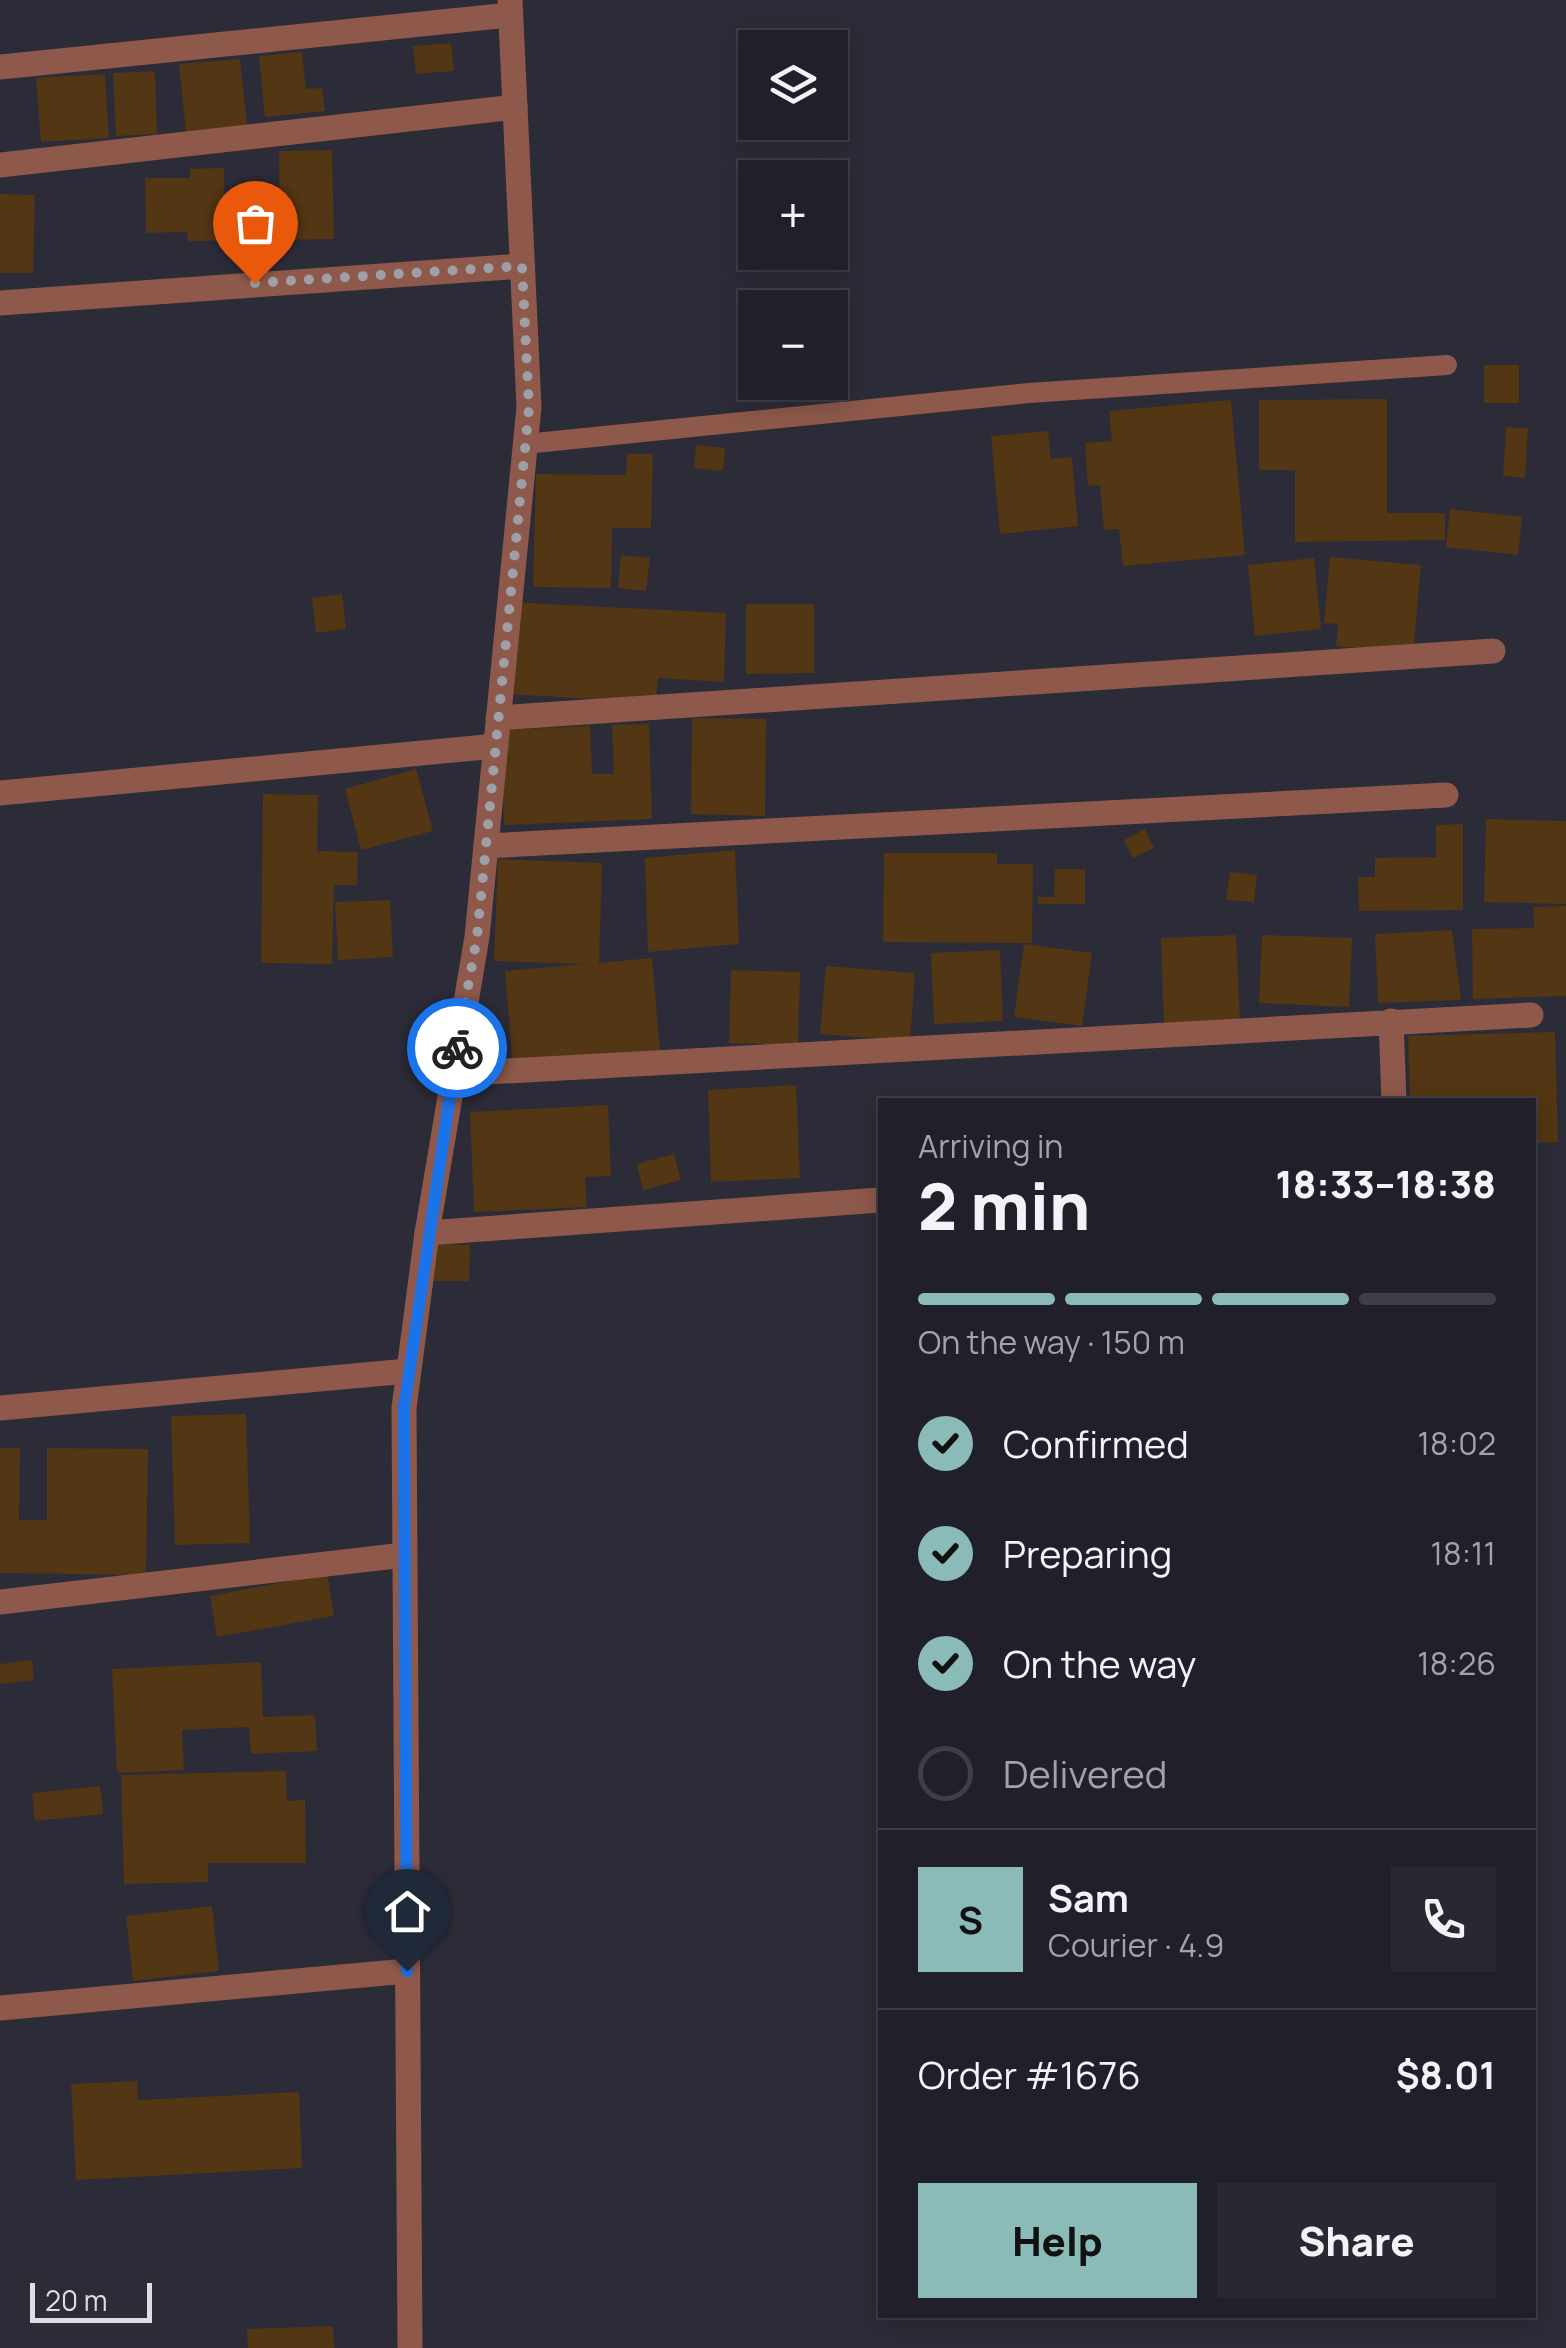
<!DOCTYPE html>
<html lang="en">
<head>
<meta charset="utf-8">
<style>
	:root { --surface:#21202a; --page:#292832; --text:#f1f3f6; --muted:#a2a3a8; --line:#3e3e47; --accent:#8bbbb9 }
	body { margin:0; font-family:Manrope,sans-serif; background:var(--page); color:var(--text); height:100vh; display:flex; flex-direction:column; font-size:38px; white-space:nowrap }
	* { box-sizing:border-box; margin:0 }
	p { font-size:32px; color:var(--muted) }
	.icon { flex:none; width:55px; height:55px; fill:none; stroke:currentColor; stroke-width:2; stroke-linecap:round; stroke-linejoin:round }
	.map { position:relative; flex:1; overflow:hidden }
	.side { position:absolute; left:878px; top:1098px; width:658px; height:1220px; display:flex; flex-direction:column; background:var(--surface); border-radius:0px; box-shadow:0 5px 25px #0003,0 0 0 2px var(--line) }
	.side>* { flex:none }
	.fabs { position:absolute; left:738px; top:30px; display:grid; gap:20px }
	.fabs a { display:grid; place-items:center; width:110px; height:110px; border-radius:0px; background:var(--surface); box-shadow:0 5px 25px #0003,0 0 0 2px var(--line); font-size:50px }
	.scale { position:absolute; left:30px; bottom:25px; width:122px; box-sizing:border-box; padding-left:10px; border:5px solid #dddde5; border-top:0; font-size:28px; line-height:35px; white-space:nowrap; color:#dddde5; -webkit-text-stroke:8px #2c2b38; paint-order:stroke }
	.pin { position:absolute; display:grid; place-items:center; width:85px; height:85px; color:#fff; margin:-102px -42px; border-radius:50% 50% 50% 0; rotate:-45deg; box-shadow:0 0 10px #0007 }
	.pin .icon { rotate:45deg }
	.courier { position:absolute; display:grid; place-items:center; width:100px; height:100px; margin:-50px; border:8px solid #1a73e8; border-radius:50%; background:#fff; color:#222; box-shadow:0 2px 12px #0007 }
	.headline em { font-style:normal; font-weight:800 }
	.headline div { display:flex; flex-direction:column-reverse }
	.headline { display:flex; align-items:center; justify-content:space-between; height:170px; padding:0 40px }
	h1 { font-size:65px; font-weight:800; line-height:75px }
	.bar { display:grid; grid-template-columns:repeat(4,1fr); gap:15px 10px; align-content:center; height:120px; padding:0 40px }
	.bar i { height:12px; border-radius:8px; background:var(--line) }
	.bar .current { background:var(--accent) }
	.bar p { grid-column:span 4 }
	.line { display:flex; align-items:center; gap:25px; padding:0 40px; border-top:2px solid var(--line) }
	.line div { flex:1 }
	.round { display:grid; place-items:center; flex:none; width:105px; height:105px; border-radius:0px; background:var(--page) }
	ol { padding:0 40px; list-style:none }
	li { display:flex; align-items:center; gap:30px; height:110px }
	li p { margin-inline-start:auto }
	li .icon { padding:10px; border-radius:50%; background:var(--accent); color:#111; stroke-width:4 }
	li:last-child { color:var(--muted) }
	li i { width:55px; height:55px; border:5px solid var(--line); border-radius:50% }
	.primary-button { display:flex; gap:20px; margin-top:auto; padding:20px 40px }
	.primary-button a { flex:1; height:115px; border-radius:0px; background:var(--accent); color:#111; font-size:40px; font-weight:800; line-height:115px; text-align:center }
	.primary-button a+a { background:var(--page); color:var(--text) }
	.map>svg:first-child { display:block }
	.building { fill:#533613 }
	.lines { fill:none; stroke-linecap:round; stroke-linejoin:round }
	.service { stroke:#8e594a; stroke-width:20 }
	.minor { stroke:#8e594a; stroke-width:25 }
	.tertiary { stroke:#8e594a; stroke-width:25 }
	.done { stroke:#9f9fa8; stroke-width:10; stroke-dasharray:0 18 }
	.route { stroke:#1a73e8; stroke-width:12 }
</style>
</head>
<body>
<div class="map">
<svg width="1566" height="2348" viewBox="0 0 1566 2348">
	<rect width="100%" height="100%" fill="#2c2b38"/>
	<path class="building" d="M451 43 454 71 416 74 413 46Z
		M302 52 306 89 322 88 325 111 265 117 259 56Z
		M240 59 247 126 186 133 179 64Z
		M155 71 157 134 116 136 113 73Z
		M105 74 109 138 41 142 36 78Z
		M332 150 334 239 280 240 279 151Z
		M224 168V194L272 193 273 240 188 241 187 232 146 233 145 178H190V169Z
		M0 194 35 195 33 273H0Z
		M1484 365H1519V403H1484Z
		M1387 399V513H1445V540L1295 542V470H1259V400Z
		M1231 400 1245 555 1123 566 1119 529 1104 530 1100 485 1088 486 1085 443 1112 441 1109 411Z
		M1506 427 1528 428 1525 478 1503 476Z
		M1048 431 1051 459 1072 457 1078 526 1000 534 991 436Z
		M696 445 725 448 723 471 694 468Z
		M627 454H653L651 528H612L611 588 533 587 536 474 626 475Z
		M1450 509 1522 517 1518 555 1446 547Z
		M621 555 650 558 646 591 618 588Z
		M1330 557 1421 565 1413 653 1336 646 1338 624 1324 623Z
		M1314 558 1321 629 1255 636 1248 565Z
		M342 594 346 629 316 633 312 598Z
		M506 602 726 613 724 682 658 678 656 702 501 694Z
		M746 604H814V673L746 674Z
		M692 718 766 719 765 816 691 814Z
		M649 724 652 819 504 825 501 730 590 726 592 774H614L612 725Z
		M416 769 433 831 361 850 345 789Z
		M263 794 318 795 317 851 358 852 357 885H334L332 964 261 963Z
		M1486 819 1566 821V904L1484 902Z
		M1463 824V910L1359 911 1358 877H1375V858L1436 857V825Z
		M1145 829 1154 848 1133 858 1124 840Z
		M735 850 739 944 648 952 645 858Z
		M884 853H997V864H1033L1032 943 883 942Z
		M498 859 602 863 599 963 652 958 660 1052 513 1066 505 971 584 964 494 961Z
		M1055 869H1085V904H1038V897H1054Z
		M1230 872 1257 875 1254 902 1226 900Z
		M390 900 393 957 338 960 335 902Z
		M1566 906V996L1473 999 1472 929 1534 928 1533 907Z
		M1452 930 1461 1000 1378 1003 1375 934Z
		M1236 935 1240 1022 1164 1026 1161 938Z
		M1262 935 1352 938 1349 1007 1259 1003Z
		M1024 944 1092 953 1082 1026 1014 1017Z
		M1000 950 1003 1021 934 1024 931 953Z
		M826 966 915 973 910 1041 820 1034Z
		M731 970 800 972 798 1045 729 1043Z
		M1555 1032 1558 1142 1532 1143V1100H1410L1408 1036Z
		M796 1085 800 1178 711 1182 708 1090Z
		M608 1105 611 1176 585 1177 587 1207 474 1212 470 1112Z
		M674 1154 681 1180 643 1190 637 1164Z
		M424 1244 470 1245 469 1281H423Z
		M246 1414 250 1543 175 1545 171 1416Z
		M0 1448H20L19 1520H47V1448L148 1449 146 1575 0 1573Z
		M327 1574 334 1616 217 1637 210 1596Z
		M32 1660 34 1680 0 1684V1664Z
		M261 1662 263 1717 315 1715 317 1751 251 1754 249 1727 182 1730 184 1770 117 1773 112 1669Z
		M286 1771 287 1801 305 1800 306 1863H208V1882L124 1884 121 1775Z
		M100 1786 103 1814 35 1821 32 1793Z
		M212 1906 219 1971 133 1981 126 1916Z
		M137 2081 138 2100 299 2092 302 2168 76 2180 71 2084Z
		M333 2326 334 2348H248L247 2329Z"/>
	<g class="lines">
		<path class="service" d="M525 444 1029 393 1447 365"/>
		<path class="minor" d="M0 67 510 15
			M0 165 515 107
			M0 303 522 266
			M498 718 1493 651
			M0 793 496 746
			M486 846 1446 795
			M1391 1021 1394 1100
			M452 1074 1531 1015
			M427 1233 880 1200
			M0 1408 408 1371
			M0 1602 404 1555
			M0 2008 407 1971"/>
		<path class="tertiary" d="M410 2348 404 1408 427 1233 477 937 529 407 510 0"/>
	</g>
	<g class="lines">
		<path class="done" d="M255 283 522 266 529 408 477 937 457 1048"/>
		<path class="route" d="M407 1971 404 1408 457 1048"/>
	</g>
</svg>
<div class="fabs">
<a><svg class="icon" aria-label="layers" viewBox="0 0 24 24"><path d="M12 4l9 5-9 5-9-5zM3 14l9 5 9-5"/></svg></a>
<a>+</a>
<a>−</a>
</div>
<div class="scale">20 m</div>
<div class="pin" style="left:255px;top:283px;background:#ea580c"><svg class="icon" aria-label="bag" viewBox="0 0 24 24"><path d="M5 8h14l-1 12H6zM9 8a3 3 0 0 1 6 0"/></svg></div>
<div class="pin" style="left:407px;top:1971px;background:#1f2937"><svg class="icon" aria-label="home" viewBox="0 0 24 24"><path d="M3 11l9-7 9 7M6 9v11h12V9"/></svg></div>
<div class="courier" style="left:457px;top:1048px"><svg class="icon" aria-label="bike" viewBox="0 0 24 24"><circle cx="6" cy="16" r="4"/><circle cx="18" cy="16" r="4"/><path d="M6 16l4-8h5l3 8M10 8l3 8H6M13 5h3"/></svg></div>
<section class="side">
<div class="headline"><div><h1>2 min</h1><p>Arriving in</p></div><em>18:33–18:38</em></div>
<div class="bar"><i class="current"></i><i class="current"></i><i class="current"></i><i></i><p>On the way · 150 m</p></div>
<ol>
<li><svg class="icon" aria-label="check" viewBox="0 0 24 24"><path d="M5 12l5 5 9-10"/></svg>Confirmed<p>18:02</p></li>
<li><svg class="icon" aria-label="check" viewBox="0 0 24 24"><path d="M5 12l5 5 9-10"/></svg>Preparing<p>18:11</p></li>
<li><svg class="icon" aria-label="check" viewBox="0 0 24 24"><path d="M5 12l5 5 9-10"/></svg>On the way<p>18:26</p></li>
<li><i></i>Delivered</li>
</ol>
<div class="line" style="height:180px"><b class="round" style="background:var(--accent);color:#111">S</b><div><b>Sam</b><p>Courier · 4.9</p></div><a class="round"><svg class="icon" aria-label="phone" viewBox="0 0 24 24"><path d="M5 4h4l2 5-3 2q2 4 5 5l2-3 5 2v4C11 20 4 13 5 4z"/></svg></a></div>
<div class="line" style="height:130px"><div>Order #1676</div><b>$8.01</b></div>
<div class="primary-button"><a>Help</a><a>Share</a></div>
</section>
</div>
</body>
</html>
